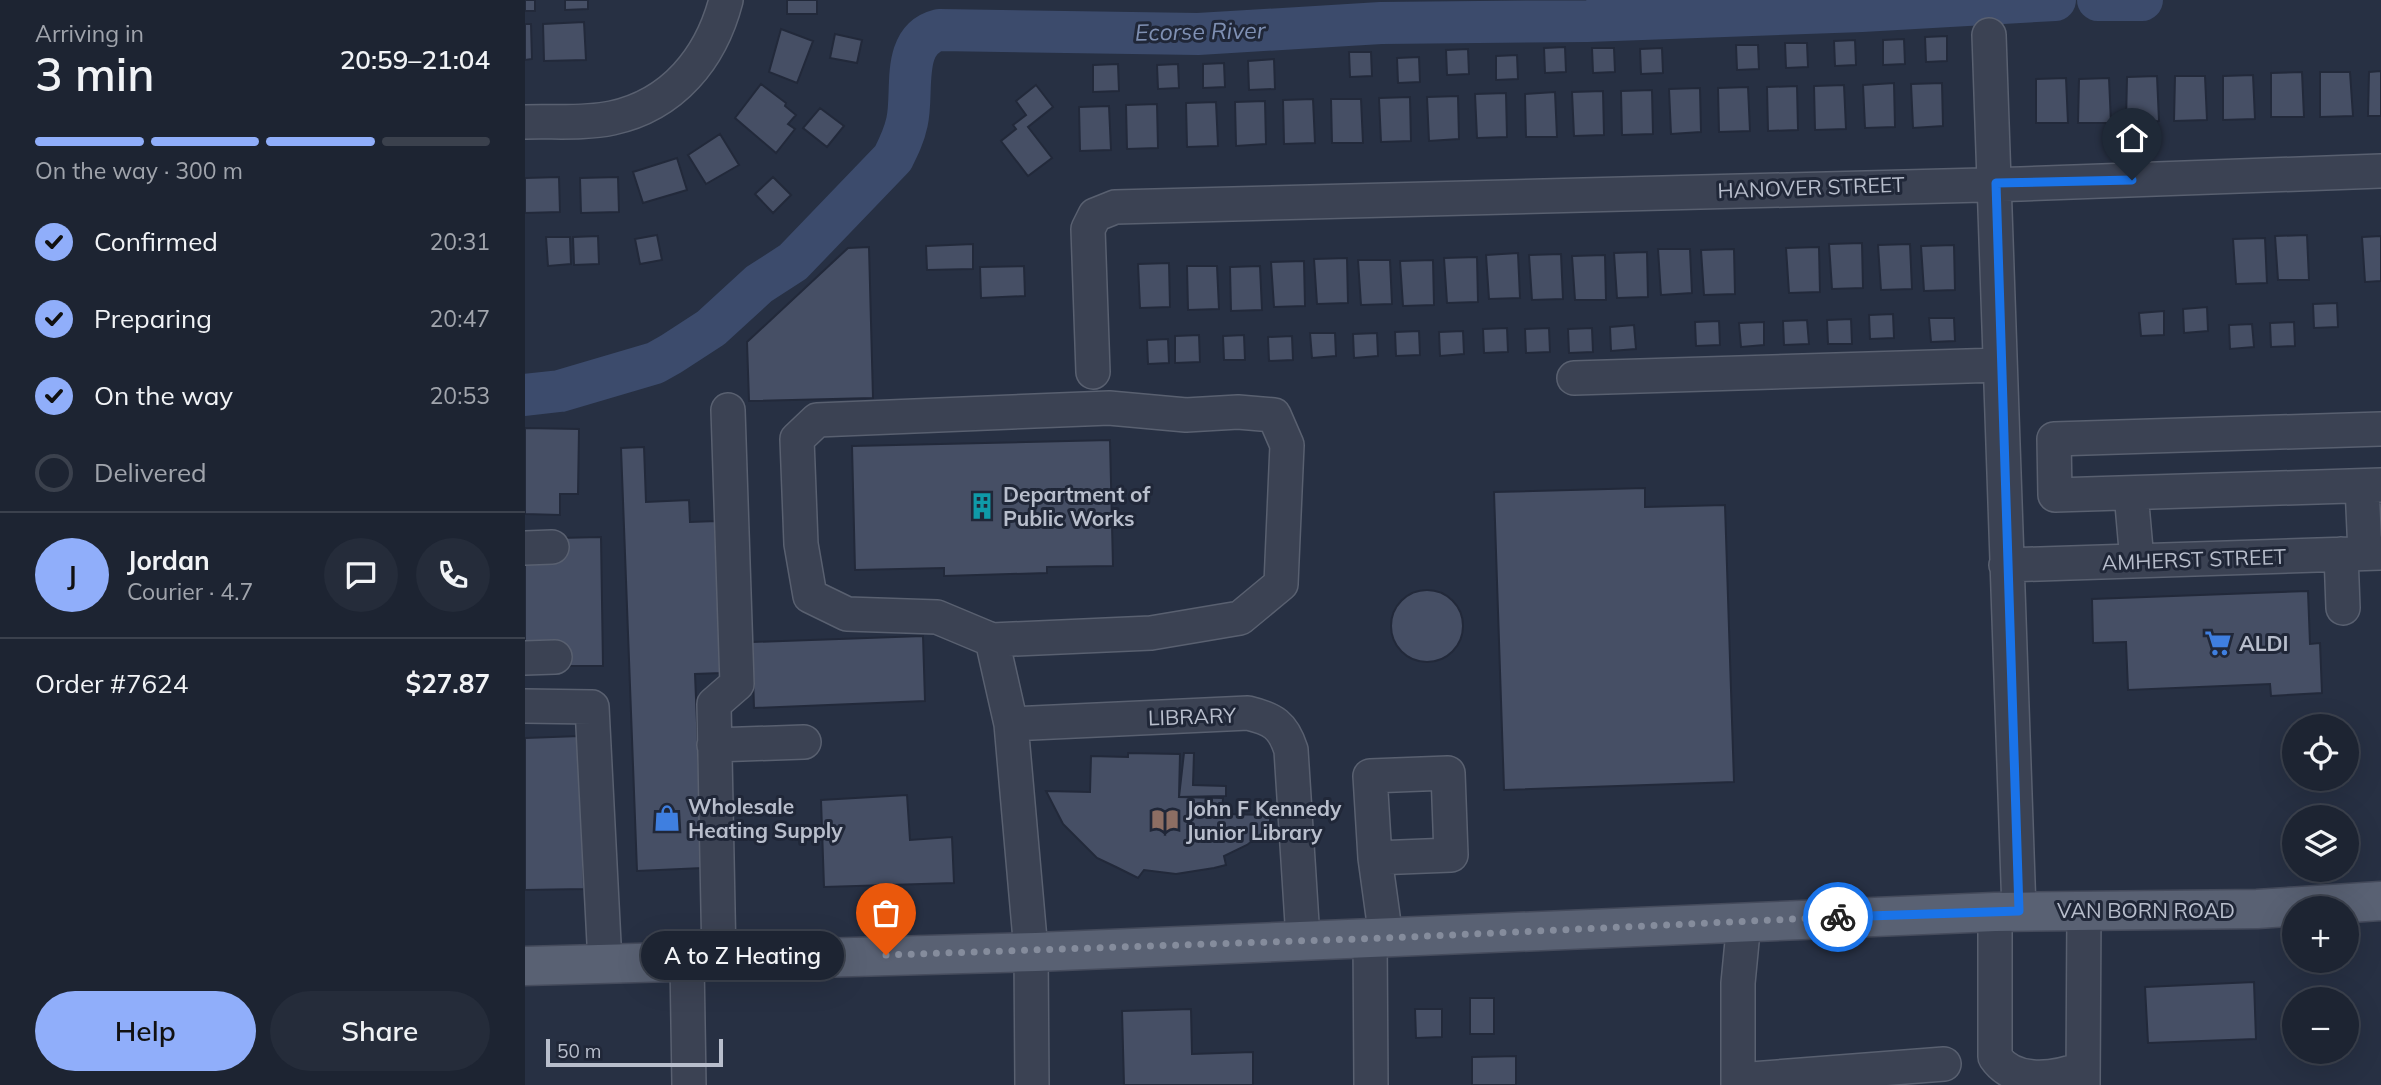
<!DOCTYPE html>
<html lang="en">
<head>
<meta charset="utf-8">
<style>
	:root { --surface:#1d2432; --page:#252c3a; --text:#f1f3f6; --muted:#a0a4ac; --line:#3b414d; --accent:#90aefa }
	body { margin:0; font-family:Mulish,sans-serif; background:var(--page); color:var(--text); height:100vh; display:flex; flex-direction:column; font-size:26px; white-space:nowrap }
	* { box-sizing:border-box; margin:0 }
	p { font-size:23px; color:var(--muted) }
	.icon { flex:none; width:38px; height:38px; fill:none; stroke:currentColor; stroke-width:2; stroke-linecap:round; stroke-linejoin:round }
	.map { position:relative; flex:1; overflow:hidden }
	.drawer { display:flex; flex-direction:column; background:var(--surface); width:525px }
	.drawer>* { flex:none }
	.tools { position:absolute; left:1757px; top:714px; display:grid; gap:14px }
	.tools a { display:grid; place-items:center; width:77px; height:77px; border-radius:50%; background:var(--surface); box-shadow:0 7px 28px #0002,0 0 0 2px var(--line); font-size:35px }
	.scale { position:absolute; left:21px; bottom:18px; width:177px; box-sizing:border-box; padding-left:7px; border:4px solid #b8becc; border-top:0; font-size:19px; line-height:24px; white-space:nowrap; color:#b8becc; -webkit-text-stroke:5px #202738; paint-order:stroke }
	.pin { position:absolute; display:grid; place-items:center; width:60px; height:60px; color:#fff; margin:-72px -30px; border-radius:50% 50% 50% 0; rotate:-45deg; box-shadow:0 0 7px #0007 }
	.pin .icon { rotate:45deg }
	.courier { position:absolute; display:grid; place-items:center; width:70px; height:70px; margin:-35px; border:5px solid #1a73e8; border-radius:50%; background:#fff; color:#222; box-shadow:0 2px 9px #0007 }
	.bubble { position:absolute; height:49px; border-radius:24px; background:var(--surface); box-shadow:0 7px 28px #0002,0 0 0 2px var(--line); font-size:23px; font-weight:600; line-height:49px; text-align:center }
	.overview em { font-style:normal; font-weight:600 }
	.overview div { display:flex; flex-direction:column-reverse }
	.overview { display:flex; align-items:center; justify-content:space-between; height:119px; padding:0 35px }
	h1 { font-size:46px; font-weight:600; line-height:52px }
	.bar { display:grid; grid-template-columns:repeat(4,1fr); gap:10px 7px; align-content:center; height:84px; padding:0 35px }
	.bar i { height:9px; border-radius:5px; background:var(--line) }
	.bar .selected { background:var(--accent) }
	.bar p { grid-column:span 4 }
	.line { display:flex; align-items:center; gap:18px; padding:0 35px; border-top:2px solid var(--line) }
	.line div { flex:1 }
	.round { display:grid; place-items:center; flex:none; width:74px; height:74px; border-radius:37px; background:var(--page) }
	ol { padding:0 35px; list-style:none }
	li { display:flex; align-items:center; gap:21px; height:77px }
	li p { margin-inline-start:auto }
	li .icon { padding:7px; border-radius:50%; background:var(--accent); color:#111; stroke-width:4 }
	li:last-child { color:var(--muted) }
	li i { width:38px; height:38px; border:4px solid var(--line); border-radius:50% }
	.primary-button { display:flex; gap:14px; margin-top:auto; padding:14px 35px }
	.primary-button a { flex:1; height:80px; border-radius:42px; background:var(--accent); color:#111; font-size:28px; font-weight:600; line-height:80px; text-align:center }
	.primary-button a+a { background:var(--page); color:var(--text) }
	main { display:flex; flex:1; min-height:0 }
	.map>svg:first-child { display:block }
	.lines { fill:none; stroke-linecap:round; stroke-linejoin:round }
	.river { stroke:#3c4b6c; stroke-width:42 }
	.building { fill:#464f65; stroke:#22293a; stroke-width:2 }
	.minor-casing { stroke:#596070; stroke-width:36 }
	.major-casing { stroke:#454b5c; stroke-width:41 }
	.minor { stroke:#3b4253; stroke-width:33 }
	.major { stroke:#596173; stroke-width:38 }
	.done { stroke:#858c9c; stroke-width:7; stroke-dasharray:0 12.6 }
	.route { stroke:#1a73e8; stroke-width:9 }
	.labels { text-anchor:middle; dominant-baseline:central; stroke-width:6; stroke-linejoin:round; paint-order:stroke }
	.street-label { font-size:21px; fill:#b8becc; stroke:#202738 }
	.poi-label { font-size:21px; font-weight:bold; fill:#b8becc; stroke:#202738; text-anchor:start }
	.water-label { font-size:23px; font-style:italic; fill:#7f90b3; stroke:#202738 }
</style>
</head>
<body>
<main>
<section class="drawer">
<div class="overview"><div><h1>3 min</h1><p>Arriving in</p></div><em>20:59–21:04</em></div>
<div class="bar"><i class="selected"></i><i class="selected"></i><i class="selected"></i><i></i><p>On the way · 300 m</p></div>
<ol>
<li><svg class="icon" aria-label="check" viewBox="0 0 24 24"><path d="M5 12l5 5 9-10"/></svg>Confirmed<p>20:31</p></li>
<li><svg class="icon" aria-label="check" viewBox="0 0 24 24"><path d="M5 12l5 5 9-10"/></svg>Preparing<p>20:47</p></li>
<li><svg class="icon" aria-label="check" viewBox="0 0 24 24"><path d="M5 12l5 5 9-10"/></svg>On the way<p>20:53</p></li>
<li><i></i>Delivered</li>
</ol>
<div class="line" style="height:126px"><b class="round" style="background:var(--accent);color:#111">J</b><div><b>Jordan</b><p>Courier · 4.7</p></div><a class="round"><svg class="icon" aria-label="chat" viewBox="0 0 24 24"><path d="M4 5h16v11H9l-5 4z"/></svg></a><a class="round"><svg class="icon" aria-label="phone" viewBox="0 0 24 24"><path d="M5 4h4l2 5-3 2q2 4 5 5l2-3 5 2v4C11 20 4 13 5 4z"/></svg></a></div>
<div class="line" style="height:91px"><div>Order #7624</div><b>$27.87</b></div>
<div class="primary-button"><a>Help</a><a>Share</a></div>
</section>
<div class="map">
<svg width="1856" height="1085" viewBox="0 0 1856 1085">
	<rect width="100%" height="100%" fill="#273043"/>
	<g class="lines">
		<path class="river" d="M1573 0H1617
			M0 395 35 391 130 363 146 354 186 328 234 284 268 262 368 158C374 146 379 136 382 122 389 92 375 40 414 30L673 34 856 23 1062 21 1337 11 1530 0"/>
	</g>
	<path class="building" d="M0 0H10V11H0Z
		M40 0H63V9L40 10Z
		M262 0H292V14H262Z
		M59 22 61 60 19 61 18 24Z
		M0 24H6L7 59 0 60Z
		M256 29 288 41 272 83 244 72Z
		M310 34 337 40 332 63 305 58Z
		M1422 36V61L1401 62 1400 37Z
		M1379 39 1380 64 1358 65V40Z
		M1330 40 1331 65 1310 66 1309 41Z
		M1260 43H1282L1283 67 1261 68Z
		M1211 45H1233L1234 69 1212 70Z
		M1040 47 1041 72 1020 73 1019 48Z
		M1067 48H1089L1090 72 1068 73Z
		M1137 48 1138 73 1116 74 1115 49Z
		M943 49 944 74 922 75 921 50Z
		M824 52H846L847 76 825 77Z
		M992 55 993 79 971 80V56Z
		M894 57 895 82 873 83 872 58Z
		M749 59 750 89 724 90 723 61Z
		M699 63 700 87 678 88V64Z
		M593 64 594 91 568 92V65Z
		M653 64 654 88 633 89 632 65Z
		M1856 71V116H1843L1844 72Z
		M1777 72 1779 117H1746V73Z
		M1795 72H1825L1828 116 1795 117Z
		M1728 75 1730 119 1698 120V76Z
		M1632 76 1634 121 1601 122 1602 77Z
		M1650 76H1680L1682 120 1649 121Z
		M1541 78 1543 123H1511V79Z
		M1584 78 1586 123H1553L1554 79Z
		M1369 83 1370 127 1340 128 1338 85Z
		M1417 83 1418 126 1388 128 1386 84Z
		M236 84 261 103 260 106 271 115 263 124 270 129 251 153 210 118Z
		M511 85 528 107 503 127 527 158 503 176 476 141 491 129 488 125 501 115 491 101Z
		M1319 85 1321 129 1290 130 1289 86Z
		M1272 86 1273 130 1243 131 1242 87Z
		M1223 87 1225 131 1194 132 1193 88Z
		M1175 88 1176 132 1146 134 1144 89Z
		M1127 90 1128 134 1097 135 1096 91Z
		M1078 91 1079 135 1049 136 1047 92Z
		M1030 92 1032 137H1001L1000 94Z
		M981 93 982 137 952 138 950 94Z
		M933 96 934 139 904 141 902 97Z
		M885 97 886 141 856 142 854 98Z
		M788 99 790 143 759 144 758 100Z
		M806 99H836L838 143H807Z
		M740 101 741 144 711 146 710 102Z
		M691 102 693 146 662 147 661 103Z
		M632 104 633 148 602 149 601 105Z
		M584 106 586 150 555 151 554 107Z
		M295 108 319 126 302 147 278 128Z
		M195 134 214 165 181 184 163 155Z
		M152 158 162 190 118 203 108 172Z
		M34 177 35 212 0 213V178Z
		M93 177 94 212 56 213 55 178Z
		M248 177 266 195 248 213 230 194Z
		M132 235 137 260 115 264 110 239Z
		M1782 235 1784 280H1753L1750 236Z
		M73 236 74 264 49 265 48 237Z
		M1856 236V281L1840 282 1837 237Z
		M21 237H45L46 264 23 266Z
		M1740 238 1742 283 1711 284 1708 239Z
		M1337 243 1338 288 1307 289 1304 244Z
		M448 244V269L402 270 401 246Z
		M1385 244 1387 289 1356 290 1353 245Z
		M1429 245 1430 290 1399 291 1396 246Z
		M344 247 348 398 224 401 222 342 323 248Z
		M1294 247 1295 292 1264 293 1261 248Z
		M1133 249H1165L1167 293 1136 295Z
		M1209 249 1210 294 1179 295 1176 250Z
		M1122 252 1123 297 1092 298 1089 253Z
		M993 253 995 298 964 299 961 255Z
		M1036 254 1038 299 1007 300 1004 255Z
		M1080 255 1081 300H1050L1047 256Z
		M952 257 953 302 922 303 919 258Z
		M822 258 823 303 792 304 789 259Z
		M833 260H865L867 304 836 305Z
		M908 260 909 305 878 306 875 261Z
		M779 261 780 306 749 307 746 262Z
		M644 263 645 307 615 308 613 264Z
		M499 266 500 296 456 298 455 267Z
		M662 266H692L694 309 663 310Z
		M735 266 737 310 706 311 705 267Z
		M1812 303 1813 327 1789 328 1788 304Z
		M1682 307 1683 331 1659 333 1658 309Z
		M1639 311V335L1616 336 1614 313Z
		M1368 314 1369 338 1345 339 1344 315Z
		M1404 318H1429L1430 341 1406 342Z
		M1326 319 1327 344H1303L1302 320Z
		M1282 320 1284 344 1259 345 1258 321Z
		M1194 321 1195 345 1171 346 1170 322Z
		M1239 322V345L1216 347 1214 323Z
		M1769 322 1770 346 1746 347 1745 323Z
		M1727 324 1729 347 1705 349 1704 325Z
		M1109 325 1111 349 1086 351 1085 327Z
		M982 328 983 352 959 353 958 329Z
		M1024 328 1025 352 1001 353 1000 329Z
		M1067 328 1068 352 1044 353 1043 329Z
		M894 331 895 355 871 356 870 332Z
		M938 331 939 354 915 356 914 332Z
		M785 333H810L811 356 787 358Z
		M852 333 853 356 829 358 828 334Z
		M674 335 675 362 650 363V336Z
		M719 335 720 360H699L698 336Z
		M767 336 768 360 744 361 743 337Z
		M643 339 644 363 623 364 622 340Z
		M0 428 54 429 53 494H35V515L0 514Z
		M585 440 588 566 522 567V573L419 576V568L330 570 327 446Z
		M119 447 121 502 164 500 165 522 192 521 197 673 170 674 178 868 112 871 96 448Z
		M1120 488V507L1200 505 1209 782 979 790 969 492Z
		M76 537 78 666H34L0 644V557L32 538Z
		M866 626a36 36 0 1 1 72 0a36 36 0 1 1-72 0Z
		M1783 591 1785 644 1795 643 1797 693 1746 696 1745 684 1603 690 1601 642 1568 643 1567 599Z
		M398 636 400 701 229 708 227 642Z
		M55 736 59 889 0 890V738Z
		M603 753 655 754 654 797 698 798 697 814 745 815V827L722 845 699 856 701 865 689 868 651 874 619 870 613 878 591 867 572 858 538 824 521 791 565 792 566 756 603 757Z
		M659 753H669L668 785 701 786V796L654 797Z
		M382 795 385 840 427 837 429 883 299 887 296 800Z
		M1729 982 1731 1039 1623 1043 1620 987Z
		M945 998H969V1034H945Z
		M666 1009 667 1054 728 1052V1085H599L597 1011Z
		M890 1009H917V1037L891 1038Z
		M991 1056V1085H947V1057Z"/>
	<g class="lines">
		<defs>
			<path id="minor" d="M1464 35 1494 911
				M0 122C28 121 59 124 87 118 148 105 186 58 201 0
				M568 372 563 229 570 215 590 207 1496 184 1856 171
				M1049 378 1475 365
				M1856 429 1529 439 1530 495 1856 485
				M1837 486 1840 553
				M1606 493 1612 561
				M0 548 27 547
				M1816 554 1818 608
				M1481 565 1856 553
				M467 640 626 633 715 618 756 584 762 445 749 415 713 412 661 415 584 408 292 420 272 439 276 544 285 596 322 614 412 617 467 640 486 724 506 951 507 1085
				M0 658 30 657
				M0 706 67 707 80 963
				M486 724 723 713C748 719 758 725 766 750L778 939
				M189 745 279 742
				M850 858 926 855 923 773 845 776 850 858 861 938
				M1470 912V1057C1489 1085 1530 1079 1558 1068
				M845 937 846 1085
				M194 960 189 704 212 684 203 410
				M162 961 164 1085
				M1213 1080 1419 1064
				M1213 1085V983L1219 921
				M1558 1085 1559 910"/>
			<path id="major" d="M0 966 511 952 1470 912 1732 909 1856 901"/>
		</defs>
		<use href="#minor" class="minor-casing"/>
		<use href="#major" class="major-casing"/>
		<use href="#minor" class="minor"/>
		<use href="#major" class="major"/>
	</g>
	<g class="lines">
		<path class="done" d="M361 955 861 938 1313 917"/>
		<path class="route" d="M1313 917 1494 911 1471 183 1607 180"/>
	</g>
	<defs>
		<symbol id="building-bare" viewBox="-9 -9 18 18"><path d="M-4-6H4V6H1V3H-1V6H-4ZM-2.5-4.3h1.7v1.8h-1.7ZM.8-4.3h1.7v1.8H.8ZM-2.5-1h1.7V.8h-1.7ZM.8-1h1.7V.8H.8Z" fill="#0f9aa8" stroke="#202738" stroke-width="2.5" paint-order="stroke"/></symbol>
		<symbol id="supermarket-bare" viewBox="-9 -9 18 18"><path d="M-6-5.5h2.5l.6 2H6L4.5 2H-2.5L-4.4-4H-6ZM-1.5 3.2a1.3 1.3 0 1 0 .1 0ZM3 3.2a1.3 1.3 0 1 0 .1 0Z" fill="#3f7fe0" stroke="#202738" stroke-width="2.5" paint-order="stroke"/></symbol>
		<symbol id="shop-bare" viewBox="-9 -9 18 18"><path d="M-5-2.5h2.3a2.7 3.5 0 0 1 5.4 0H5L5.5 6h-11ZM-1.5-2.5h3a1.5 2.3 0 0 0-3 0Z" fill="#3f7fe0" stroke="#202738" stroke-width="2.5" paint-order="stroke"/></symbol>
		<symbol id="library-bare" viewBox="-9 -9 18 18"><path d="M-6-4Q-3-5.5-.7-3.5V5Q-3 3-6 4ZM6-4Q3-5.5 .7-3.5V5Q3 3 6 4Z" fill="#8d6e63" stroke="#202738" stroke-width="2.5" paint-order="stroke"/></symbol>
	</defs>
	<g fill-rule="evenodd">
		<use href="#building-bare" x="438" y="487" width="38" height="38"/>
		<use href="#supermarket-bare" x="1674" y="624" width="38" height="38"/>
		<use href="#shop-bare" x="123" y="799" width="38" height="38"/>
		<use href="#library-bare" x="621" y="801" width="38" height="38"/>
	</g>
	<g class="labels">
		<g class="street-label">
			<text transform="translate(1286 187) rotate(-2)">HANOVER STREET</text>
			<text transform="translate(1669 559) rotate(-2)">AMHERST STREET</text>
			<text transform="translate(667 716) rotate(-2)">LIBRARY</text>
			<text x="1621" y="910">VAN BORN ROAD</text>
		</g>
		<g class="poi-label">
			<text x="478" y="494">Department of<tspan x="478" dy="24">Public Works</tspan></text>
			<text x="1714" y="643">ALDI</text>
			<text x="163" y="806">Wholesale<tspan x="163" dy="24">Heating Supply</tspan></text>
			<text x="661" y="808">John F Kennedy<tspan x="661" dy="24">Junior Library</tspan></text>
		</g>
		<g class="water-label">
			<text transform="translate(675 31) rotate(-1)">Ecorse River</text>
		</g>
	</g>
</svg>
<div class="tools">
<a><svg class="icon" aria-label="locate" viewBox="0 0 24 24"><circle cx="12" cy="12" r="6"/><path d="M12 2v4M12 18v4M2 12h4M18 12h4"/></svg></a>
<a><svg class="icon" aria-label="layers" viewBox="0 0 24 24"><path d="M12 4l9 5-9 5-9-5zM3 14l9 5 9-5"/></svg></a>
<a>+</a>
<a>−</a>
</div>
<div class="scale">50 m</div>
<div class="pin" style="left:361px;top:955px;background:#ea580c"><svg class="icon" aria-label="bag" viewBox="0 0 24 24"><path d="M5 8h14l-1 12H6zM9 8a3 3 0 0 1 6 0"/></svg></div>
<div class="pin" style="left:1607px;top:180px;background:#1f2937"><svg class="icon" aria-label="home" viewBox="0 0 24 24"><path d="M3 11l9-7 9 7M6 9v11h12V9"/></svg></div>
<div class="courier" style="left:1313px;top:917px"><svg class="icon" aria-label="bike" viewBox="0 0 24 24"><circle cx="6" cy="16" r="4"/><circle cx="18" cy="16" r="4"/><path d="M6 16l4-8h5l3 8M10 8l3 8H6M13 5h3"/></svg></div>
<div class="bubble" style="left:116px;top:931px;width:203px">A to Z Heating</div>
</div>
</main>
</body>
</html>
